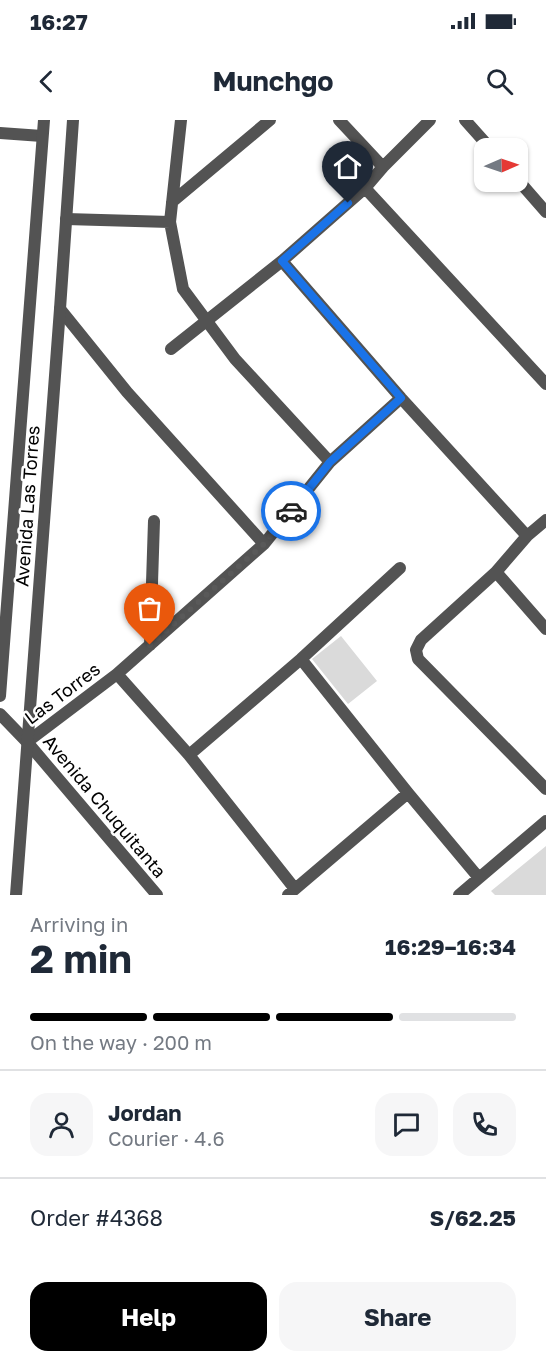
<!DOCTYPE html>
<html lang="en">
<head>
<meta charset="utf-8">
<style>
	:root { --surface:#fff; --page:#f6f6f7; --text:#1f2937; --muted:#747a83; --line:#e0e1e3; --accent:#000 }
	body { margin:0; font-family:"Golos Text",sans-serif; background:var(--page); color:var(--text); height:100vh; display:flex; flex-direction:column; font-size:22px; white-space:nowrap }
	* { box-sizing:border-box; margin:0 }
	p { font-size:20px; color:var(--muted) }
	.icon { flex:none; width:33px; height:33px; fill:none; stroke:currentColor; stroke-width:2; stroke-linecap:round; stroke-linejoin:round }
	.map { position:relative; height:775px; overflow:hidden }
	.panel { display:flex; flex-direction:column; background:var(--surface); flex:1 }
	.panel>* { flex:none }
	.needle { width:39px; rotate:88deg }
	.buttons { position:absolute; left:474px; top:18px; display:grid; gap:12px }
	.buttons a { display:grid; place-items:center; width:54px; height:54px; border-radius:12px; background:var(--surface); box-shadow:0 2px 4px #0004; font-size:30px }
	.pin { position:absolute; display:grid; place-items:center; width:51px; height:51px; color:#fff; margin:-62px -26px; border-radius:50% 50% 50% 0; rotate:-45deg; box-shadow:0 0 6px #0007 }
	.pin .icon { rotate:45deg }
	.courier { position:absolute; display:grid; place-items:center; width:60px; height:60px; margin:-30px; border:4px solid #1a73e8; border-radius:50%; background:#fff; color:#222; box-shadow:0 2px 8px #0007 }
	.summary em { font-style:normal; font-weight:700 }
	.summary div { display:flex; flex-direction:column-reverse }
	.summary { display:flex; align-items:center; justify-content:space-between; height:102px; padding:0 30px }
	h1 { font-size:39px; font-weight:700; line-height:45px }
	.bar { display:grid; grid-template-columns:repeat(4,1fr); gap:9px 6px; align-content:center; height:72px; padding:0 30px }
	.bar i { height:8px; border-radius:4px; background:var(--line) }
	.bar .active { background:var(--accent) }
	.bar p { grid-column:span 4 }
	.line { display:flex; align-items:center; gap:15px; padding:0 30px; border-top:2px solid var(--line) }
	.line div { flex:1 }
	.round { display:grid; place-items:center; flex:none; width:63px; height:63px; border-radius:18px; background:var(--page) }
	.primary-button { display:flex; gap:12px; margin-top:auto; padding:12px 30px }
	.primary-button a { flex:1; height:69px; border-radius:18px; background:var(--accent); color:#fff; font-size:24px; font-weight:700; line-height:69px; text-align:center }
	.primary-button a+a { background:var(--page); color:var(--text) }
	.status { display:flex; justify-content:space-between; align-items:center; height:42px; padding:0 30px; background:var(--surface); direction:ltr }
	.status svg { height:16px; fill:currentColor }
	header { display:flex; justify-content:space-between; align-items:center; height:78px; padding:0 30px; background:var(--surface); font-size:27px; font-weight:700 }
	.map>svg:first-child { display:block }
	.green { fill:#dadada }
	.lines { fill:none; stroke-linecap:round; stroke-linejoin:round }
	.minor { stroke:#535353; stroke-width:12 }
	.tertiary { stroke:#535353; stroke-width:12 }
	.done { stroke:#595959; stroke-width:6; stroke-dasharray:0 10.8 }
	.route { stroke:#1a73e8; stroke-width:8 }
	.labels { text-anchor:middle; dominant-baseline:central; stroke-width:5; stroke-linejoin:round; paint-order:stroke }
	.street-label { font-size:18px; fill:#000; stroke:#fff }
</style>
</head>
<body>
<div class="status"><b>16:27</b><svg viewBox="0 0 49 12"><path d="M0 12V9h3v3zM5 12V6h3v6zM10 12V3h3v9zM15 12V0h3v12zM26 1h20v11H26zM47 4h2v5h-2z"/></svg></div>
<header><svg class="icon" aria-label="back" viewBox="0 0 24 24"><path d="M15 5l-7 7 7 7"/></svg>Munchgo<svg class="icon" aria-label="search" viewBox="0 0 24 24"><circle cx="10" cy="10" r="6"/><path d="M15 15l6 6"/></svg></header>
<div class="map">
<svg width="546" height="775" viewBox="0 0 546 775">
	<rect width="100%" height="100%" fill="#fff"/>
	<path class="green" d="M341 516 377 561 348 584 312 539Z
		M546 726V775H495L491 771Z"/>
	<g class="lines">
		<path class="minor" d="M181 0 170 102 183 169 235 239 330 342
			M339 0 383 47
			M0 13 42 16
			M365 68 546 264
			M172 82 270 0
			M66 99 170 102
			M282 141 401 278 527 416
			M60 189 127 272 264 424
			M171 229 282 141 365 68 383 47 430 0
			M546 400 527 416 496 452 421 520 416 530 418 539 546 669
			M496 452 546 509
			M150 525 154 401
			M301 539 408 673 479 758
			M117 554 189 635 295 769
			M0 594 27 622 157 775
			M27 622 117 554 264 424 330 342 401 278
			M189 635 301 539 400 448
			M288 775 408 673
			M459 775 546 701"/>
		<path class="tertiary" d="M465 0 490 28
			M518 60 546 92
			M0 576 44 0
			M16 775 60 189 73 0"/>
	</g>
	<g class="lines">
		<path class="done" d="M150 525 264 424 291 391"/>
		<path class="route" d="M291 391 330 342 401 278 282 141 348 83"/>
	</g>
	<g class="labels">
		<g class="street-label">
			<text transform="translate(27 386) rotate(-86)">Avenida Las Torres</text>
			<text transform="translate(62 573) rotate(-37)">Las Torres</text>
			<text transform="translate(105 686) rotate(50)">Avenida Chuquitanta</text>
		</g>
	</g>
</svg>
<div class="buttons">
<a><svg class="needle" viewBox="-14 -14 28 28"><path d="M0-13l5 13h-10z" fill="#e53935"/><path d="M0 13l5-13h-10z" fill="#747a83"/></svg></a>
</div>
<div class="pin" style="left:150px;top:525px;background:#ea580c"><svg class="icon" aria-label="bag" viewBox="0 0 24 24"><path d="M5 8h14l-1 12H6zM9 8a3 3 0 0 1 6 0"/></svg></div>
<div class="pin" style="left:348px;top:83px;background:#1f2937"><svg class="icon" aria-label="home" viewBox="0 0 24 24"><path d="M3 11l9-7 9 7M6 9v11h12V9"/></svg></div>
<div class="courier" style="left:291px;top:391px"><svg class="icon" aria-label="car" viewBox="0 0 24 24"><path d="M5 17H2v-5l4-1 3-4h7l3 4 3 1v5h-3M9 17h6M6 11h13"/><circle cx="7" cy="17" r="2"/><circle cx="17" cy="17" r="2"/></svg></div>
</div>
<section class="panel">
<div class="summary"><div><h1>2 min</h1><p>Arriving in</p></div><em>16:29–16:34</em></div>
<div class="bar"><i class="active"></i><i class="active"></i><i class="active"></i><i></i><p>On the way · 200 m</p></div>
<div class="line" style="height:108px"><a class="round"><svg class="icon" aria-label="person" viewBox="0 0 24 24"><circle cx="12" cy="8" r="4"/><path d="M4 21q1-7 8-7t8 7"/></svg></a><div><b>Jordan</b><p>Courier · 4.6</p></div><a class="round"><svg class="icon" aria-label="chat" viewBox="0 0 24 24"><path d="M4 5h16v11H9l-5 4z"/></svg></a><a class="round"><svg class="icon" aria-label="phone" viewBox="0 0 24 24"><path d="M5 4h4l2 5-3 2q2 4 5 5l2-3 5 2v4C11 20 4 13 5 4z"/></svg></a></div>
<div class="line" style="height:78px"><div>Order #4368</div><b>S/62.25</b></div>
<div class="primary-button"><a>Help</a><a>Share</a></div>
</section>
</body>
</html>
